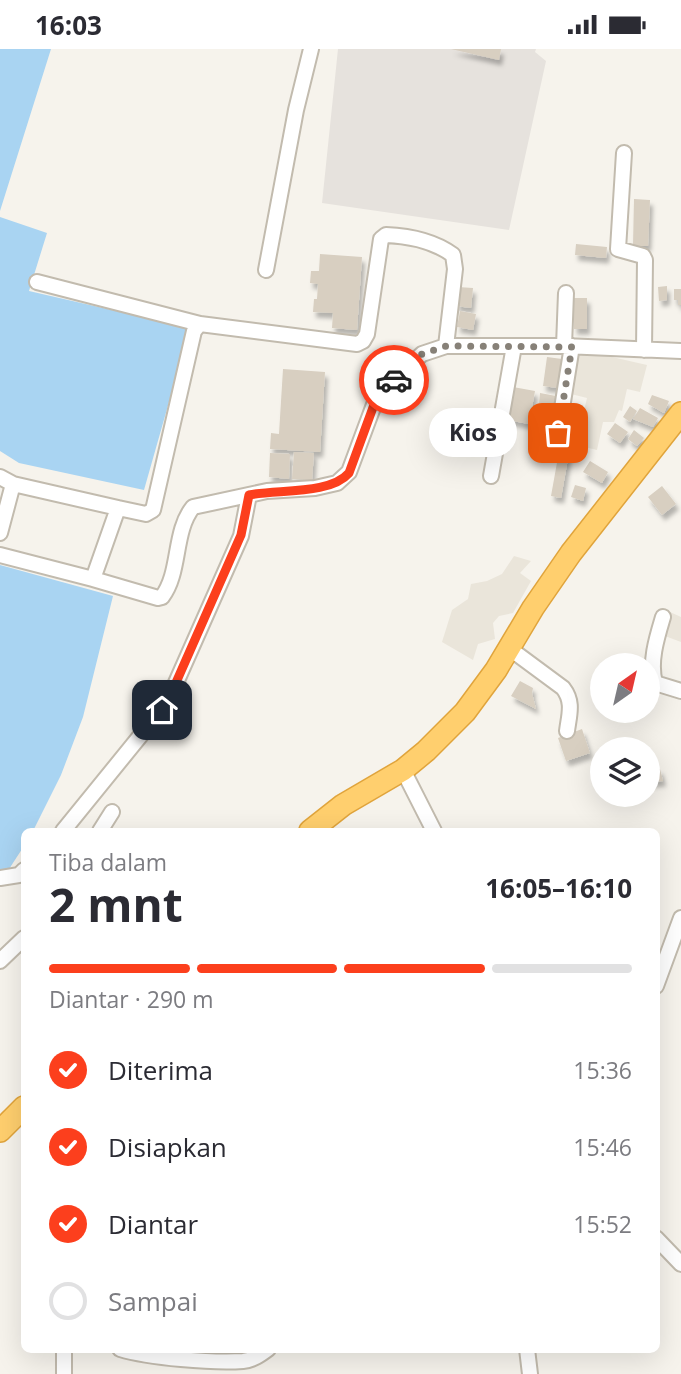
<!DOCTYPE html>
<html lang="id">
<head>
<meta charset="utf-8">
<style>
	:root { --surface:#fff; --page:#f2f2f3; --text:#2b2b33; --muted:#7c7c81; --line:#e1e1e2; --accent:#fc3f1d }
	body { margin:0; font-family:"Open Sans",sans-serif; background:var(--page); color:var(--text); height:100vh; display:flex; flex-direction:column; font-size:26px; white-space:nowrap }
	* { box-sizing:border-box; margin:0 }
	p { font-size:23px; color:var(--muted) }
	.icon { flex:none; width:38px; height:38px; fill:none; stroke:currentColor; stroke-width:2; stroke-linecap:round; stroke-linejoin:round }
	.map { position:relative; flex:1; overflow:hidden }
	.side { position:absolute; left:21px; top:779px; width:639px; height:525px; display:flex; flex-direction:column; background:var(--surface); border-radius:10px; box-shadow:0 7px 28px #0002 }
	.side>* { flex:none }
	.needle { width:46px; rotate:34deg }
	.controls { position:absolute; left:590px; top:604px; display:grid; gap:14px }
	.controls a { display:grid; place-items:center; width:70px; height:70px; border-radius:50%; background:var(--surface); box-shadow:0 7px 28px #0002; font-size:35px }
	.pin { position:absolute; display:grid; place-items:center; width:60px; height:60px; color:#fff; margin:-30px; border-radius:14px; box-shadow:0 4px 10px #0006 }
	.courier { position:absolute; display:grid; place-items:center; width:70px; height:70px; margin:-35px; border:5px solid #fc3f1d; border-radius:50%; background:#fff; color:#222; box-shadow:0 2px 9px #0007 }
	.bubble { position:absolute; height:49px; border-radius:24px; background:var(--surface); box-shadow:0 7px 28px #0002; font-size:23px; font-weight:700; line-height:49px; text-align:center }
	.overview em { font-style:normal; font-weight:700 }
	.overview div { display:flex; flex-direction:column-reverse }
	.overview { display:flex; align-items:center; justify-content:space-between; height:119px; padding:0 28px }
	h1 { font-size:46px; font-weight:700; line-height:52px }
	.bar { display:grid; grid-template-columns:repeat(4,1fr); gap:10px 7px; align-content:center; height:84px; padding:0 28px }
	.bar i { height:9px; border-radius:5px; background:var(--line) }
	.bar .current { background:var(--accent) }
	.bar p { grid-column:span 4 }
	ol { padding:0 28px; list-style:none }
	li { display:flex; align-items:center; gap:21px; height:77px }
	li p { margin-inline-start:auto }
	li .icon { padding:7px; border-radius:50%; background:var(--accent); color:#fff; stroke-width:4 }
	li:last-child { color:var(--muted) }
	li i { width:38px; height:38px; border:4px solid var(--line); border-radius:50% }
	.status { display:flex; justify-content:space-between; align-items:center; height:49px; padding:0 35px; background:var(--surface); direction:ltr }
	.status svg { height:19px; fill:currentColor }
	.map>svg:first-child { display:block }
	.residential { fill:#eae5da }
	.industrial { fill:#e6e2dd }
	.water { fill:#a9d4f2 }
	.building { fill:#d8cfc1; filter:url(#shadow) }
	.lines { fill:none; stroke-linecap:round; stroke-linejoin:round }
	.minor-casing { stroke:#c2bbae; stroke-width:18 }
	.highway-casing { stroke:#e0a43c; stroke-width:24 }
	.minor { stroke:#fff; stroke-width:14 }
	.highway { stroke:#ffcf6e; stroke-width:21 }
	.done { stroke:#878178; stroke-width:7; stroke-dasharray:0 12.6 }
	.route { stroke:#fc3f1d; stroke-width:9 }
</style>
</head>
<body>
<div class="status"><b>16:03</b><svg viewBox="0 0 49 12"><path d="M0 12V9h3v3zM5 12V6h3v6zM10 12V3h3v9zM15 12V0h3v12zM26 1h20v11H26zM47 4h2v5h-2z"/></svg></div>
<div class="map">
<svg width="681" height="1325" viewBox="0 0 681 1325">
	<defs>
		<filter id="shadow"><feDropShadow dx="3" dy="5.5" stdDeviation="2" flood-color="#0004"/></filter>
	</defs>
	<rect width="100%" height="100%" fill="#f6f3ec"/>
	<path class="residential" d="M577 300 647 316 640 343 627 340 622 362 619 361 614 373H603L597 401 576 396 587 349 567 344Z
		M514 507 531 512 520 524 531 532 513 564 499 567 493 574 495 590 478 595 473 611 442 593 452 561 468 550 471 535 487 532 502 525Z
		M670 563 681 568V593L665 587Z"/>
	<path class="industrial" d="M338 0H536L535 3 546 12 509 181 322 154Z"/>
	<path class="water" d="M0 0H51L0 162Z
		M0 168 47 184 29 242 190 279 144 441 19 414 0 402Z
		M0 516 113 547 83 668 61 726 33 782H24V797L0 834Z"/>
	<path class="building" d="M451 0H501L499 11Z
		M634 150 650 151 648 197H633Z
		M576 195 607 198 606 209 575 206Z
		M320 205 362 208 357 281 332 279 333 264 313 263 314 250H317L318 235 310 234 311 222H319Z
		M667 237V251L659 252 658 238Z
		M458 238 473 239 471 259 456 257Z
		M674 240H681V256H678V251H674Z
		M574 249H587V280H574Z
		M460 262 476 265 473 281 457 278Z
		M547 308 562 310 558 339 543 337Z
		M283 320 325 323 320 403 270 400 271 384 279 385Z
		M513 338 535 342 529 375 507 371Z
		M540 344 556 347 554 356 539 354Z
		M652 346 669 352 664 364 648 355Z
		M630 357 637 362 630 373 623 368Z
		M567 358 577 359 561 449 551 447Z
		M640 359 658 369 653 378 633 370Z
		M615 374 628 383 620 394 607 385Z
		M634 381 644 389 637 397 628 390Z
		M294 403 314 404 312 431 292 430Z
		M270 404 290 405 289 430 269 428Z
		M590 412 608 423 602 434 583 423Z
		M575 436 586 439 583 452 571 448Z
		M662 437 676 455 662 466 648 448Z
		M520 632 533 639 532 644 536 660 511 647Z
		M582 680 590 704 566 712 558 689Z
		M648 720H660L663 732 648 733Z"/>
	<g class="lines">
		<defs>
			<path id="minor" d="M624 104 618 200 643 207 645 211 644 301
				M266 221 296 61 311 0
				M37 233 200 275
				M564 297 566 244
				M558 384 572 297
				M491 427 514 297
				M0 428 13 435 118 459 93 530
				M118 459 146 465 153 461 194 282 200 275 357 295 363 292 367 285 381 190 386 186C410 187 434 192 453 206L455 220 446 297
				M0 484 13 435
				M0 506 93 530 158 549 162 548C181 523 173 483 193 458L267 442 315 439 337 434 349 423 375 353 387 338 422 305 446 297H564L681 302
				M663 568C657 588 649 613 655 634L681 642
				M509 599 563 639C574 653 569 666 567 682
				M403 721 434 782
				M63 782 167 654 241 487 249 446
				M100 782 112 763
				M0 829 19 826 24 821
				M0 912 24 889
				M656 937 681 869
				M656 1189 681 1215
				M64 1300V1325
				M120 1300C150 1309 212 1314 243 1312 253 1311 260 1306 268 1300
				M527 1300 530 1325"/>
			<path id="highway" d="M310 782 343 756 403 721 426 702 465 663 496 621 533 559 571 504 681 364
				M0 1082 24 1058"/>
		</defs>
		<use href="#minor" class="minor-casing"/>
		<use href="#highway" class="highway-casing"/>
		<use href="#minor" class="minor"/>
		<use href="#highway" class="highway"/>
	</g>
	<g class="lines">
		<path class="done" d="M394 331 422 305 446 297 572 298 558 384"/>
		<path class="route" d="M162 661 167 654 241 486 249 446C277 440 330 446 349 424L375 353 394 331"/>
	</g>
</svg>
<div class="controls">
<a><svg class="needle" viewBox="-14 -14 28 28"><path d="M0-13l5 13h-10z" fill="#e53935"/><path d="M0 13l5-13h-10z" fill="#7c7c81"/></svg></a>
<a><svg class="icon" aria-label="layers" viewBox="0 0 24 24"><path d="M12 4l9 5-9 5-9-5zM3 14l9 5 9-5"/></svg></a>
</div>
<div class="pin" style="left:558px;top:384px;background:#ea580c"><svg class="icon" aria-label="bag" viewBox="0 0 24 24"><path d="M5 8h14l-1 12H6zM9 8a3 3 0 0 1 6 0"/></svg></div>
<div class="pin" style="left:162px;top:661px;background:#1f2937"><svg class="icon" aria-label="home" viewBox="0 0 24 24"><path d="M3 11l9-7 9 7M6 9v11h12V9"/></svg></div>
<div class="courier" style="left:394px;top:331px"><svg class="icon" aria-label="car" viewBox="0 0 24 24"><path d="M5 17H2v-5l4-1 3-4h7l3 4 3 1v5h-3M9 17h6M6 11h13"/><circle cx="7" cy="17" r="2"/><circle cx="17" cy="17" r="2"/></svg></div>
<div class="bubble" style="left:429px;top:359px;width:88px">Kios</div>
<section class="side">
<div class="overview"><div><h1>2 mnt</h1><p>Tiba dalam</p></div><em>16:05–16:10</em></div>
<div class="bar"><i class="current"></i><i class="current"></i><i class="current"></i><i></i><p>Diantar · 290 m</p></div>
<ol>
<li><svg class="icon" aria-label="check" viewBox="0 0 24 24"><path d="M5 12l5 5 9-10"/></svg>Diterima<p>15:36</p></li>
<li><svg class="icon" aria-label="check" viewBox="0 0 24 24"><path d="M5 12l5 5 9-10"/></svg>Disiapkan<p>15:46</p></li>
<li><svg class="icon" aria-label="check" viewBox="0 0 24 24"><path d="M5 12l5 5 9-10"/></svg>Diantar<p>15:52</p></li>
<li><i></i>Sampai</li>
</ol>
</section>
</div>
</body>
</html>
